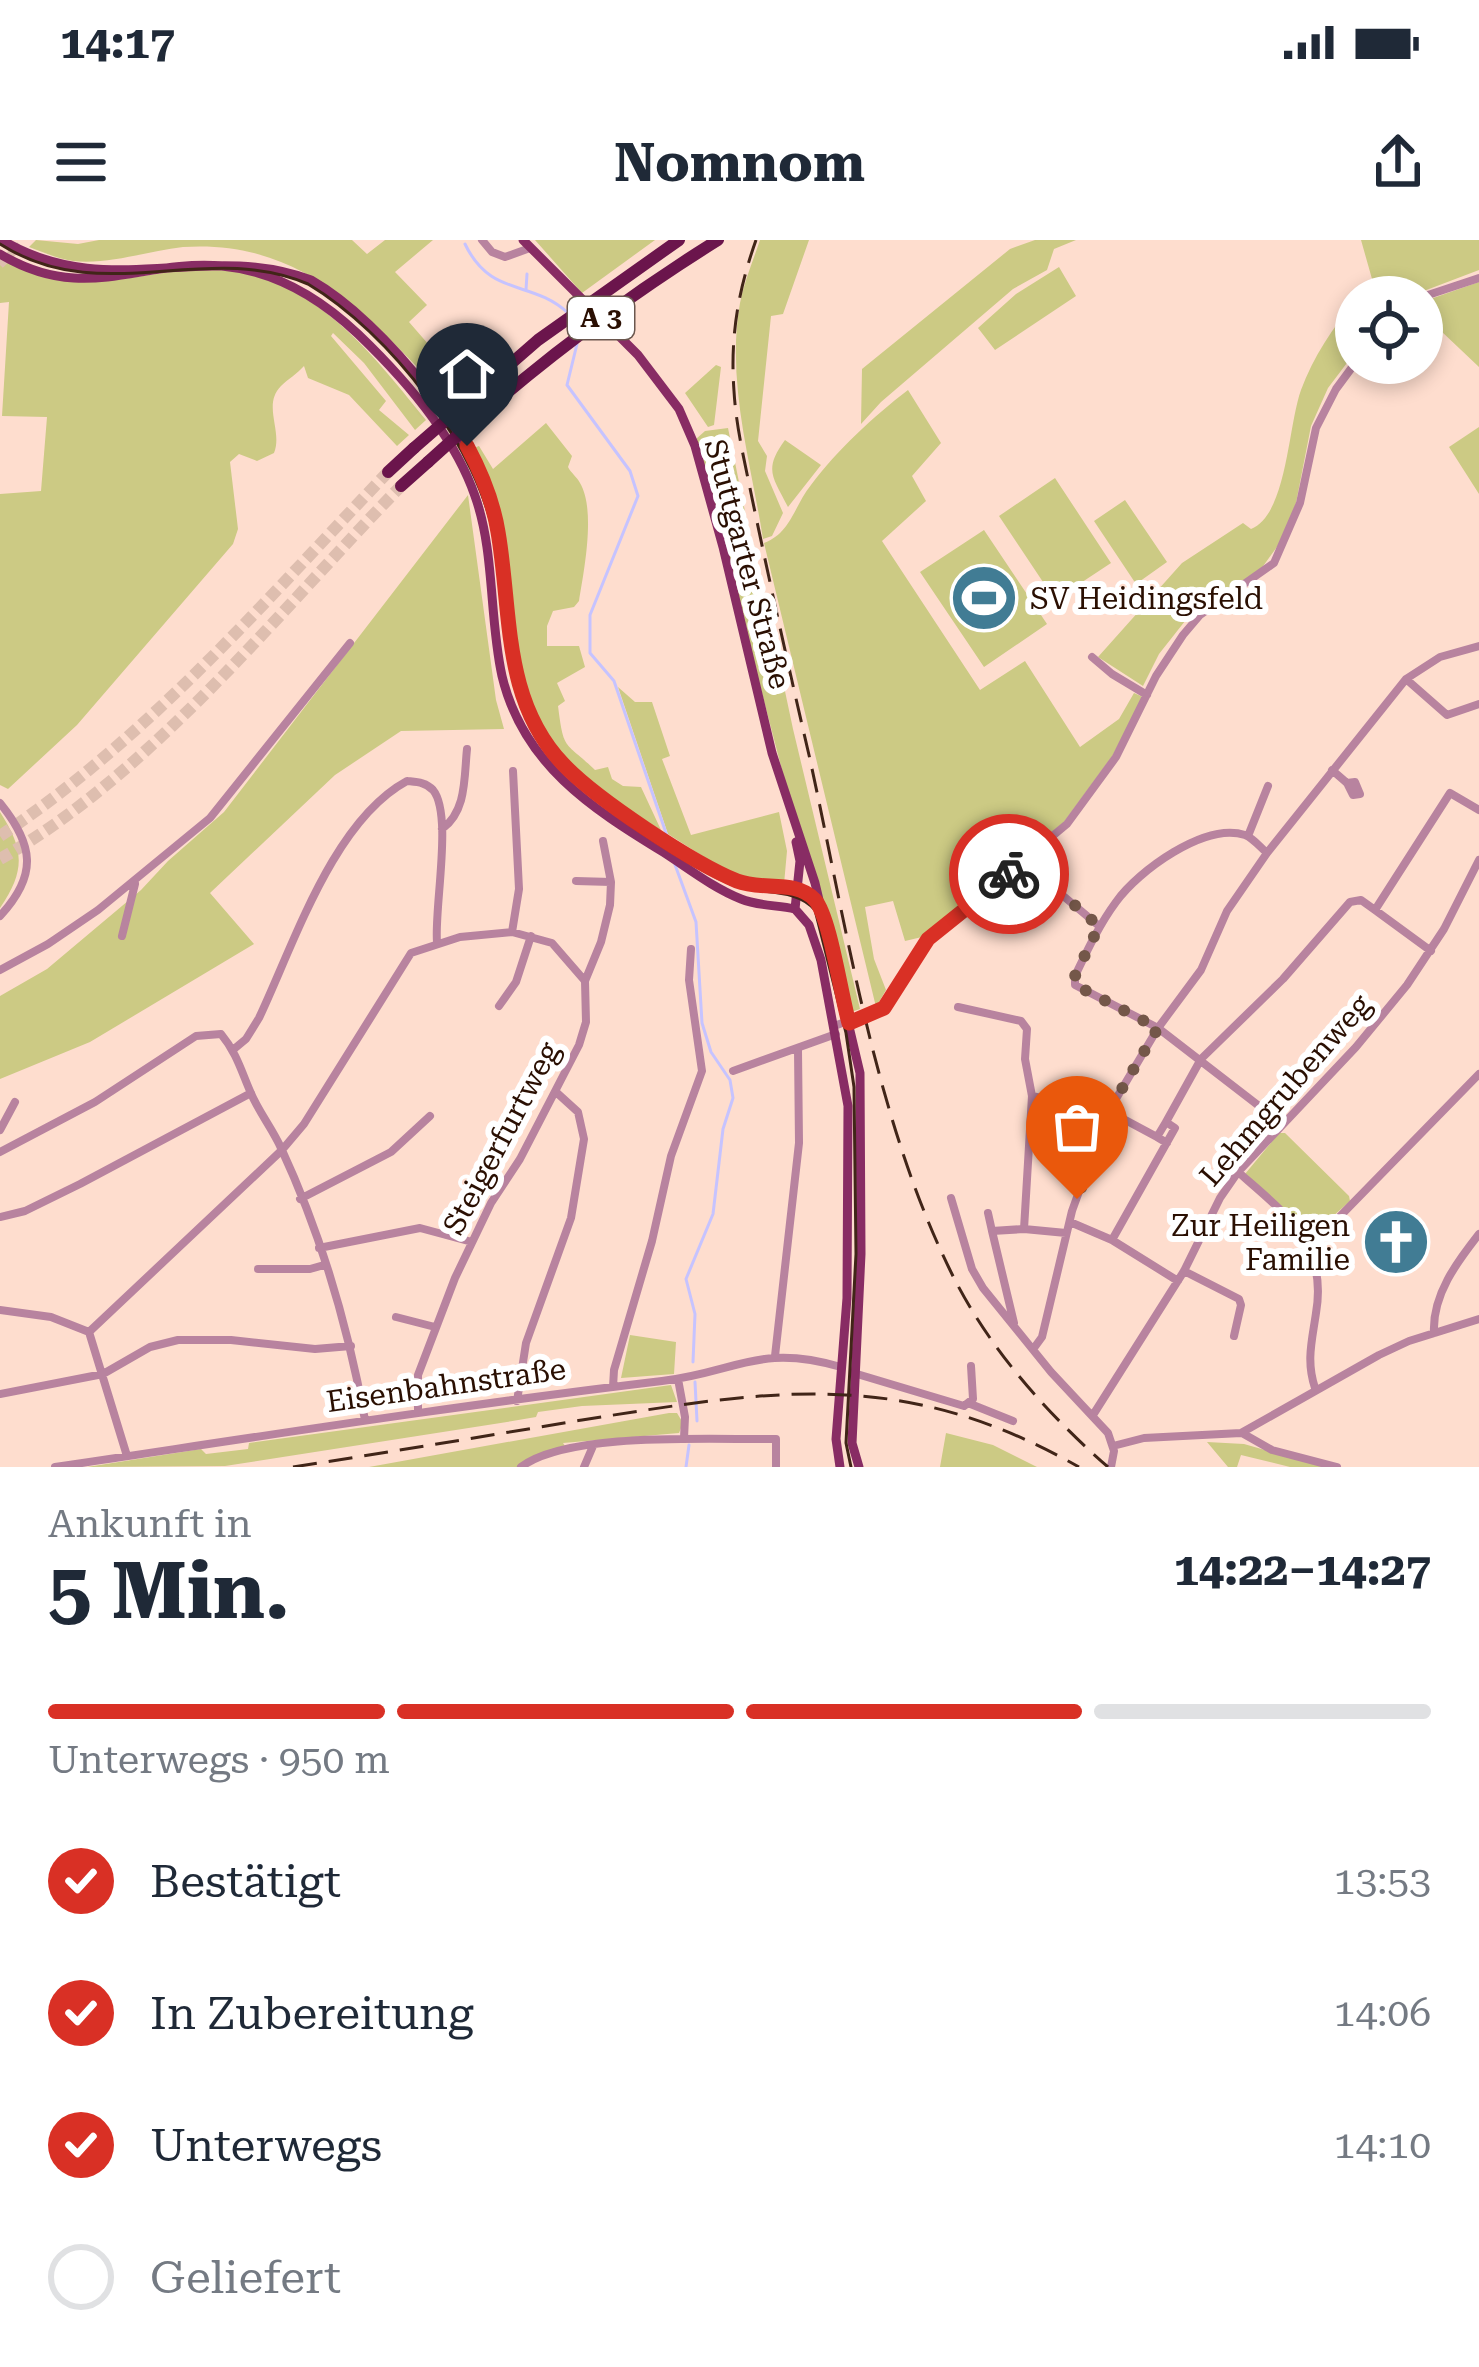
<!DOCTYPE html>
<html lang="de">
<head>
<meta charset="utf-8">
<style>
	:root { --surface:#fff; --page:#f6f6f7; --text:#1f2937; --muted:#747a83; --line:#e0e1e3; --accent:#d93025 }
	body { margin:0; font-family:"Roboto Serif",serif; background:var(--page); color:var(--text); height:100vh; display:flex; flex-direction:column; font-size:45px; white-space:nowrap }
	* { box-sizing:border-box; margin:0 }
	p { font-size:39px; color:var(--muted) }
	.icon { flex:none; width:66px; height:66px; fill:none; stroke:currentColor; stroke-width:2; stroke-linecap:round; stroke-linejoin:round }
	.map { position:relative; height:1227px; overflow:hidden }
	.side { display:flex; flex-direction:column; background:var(--surface); flex:1 }
	.side>* { flex:none }
	.fabs { position:absolute; left:1335px; top:36px; display:grid; gap:24px }
	.fabs a { display:grid; place-items:center; width:108px; height:108px; border-radius:50%; background:var(--surface); box-shadow:0 6px 18px #0003; font-size:60px }
	.pin { position:absolute; display:grid; place-items:center; width:102px; height:102px; color:#fff; margin:-123px -51px; border-radius:50% 50% 50% 0; rotate:-45deg; box-shadow:0 0 12px #0007 }
	.pin .icon { rotate:45deg }
	.courier { position:absolute; display:grid; place-items:center; width:120px; height:120px; margin:-60px; border:9px solid #d93025; border-radius:50%; background:#fff; color:#222; box-shadow:0 3px 15px #0007 }
	.head em { font-style:normal; font-weight:700 }
	.head div { display:flex; flex-direction:column-reverse }
	.head { display:flex; align-items:center; justify-content:space-between; height:204px; padding:0 48px }
	h1 { font-size:78px; font-weight:700; line-height:90px }
	.bar { display:grid; grid-template-columns:repeat(4,1fr); gap:18px 12px; align-content:center; height:144px; padding:0 48px }
	.bar i { height:15px; border-radius:9px; background:var(--line) }
	.bar .current { background:var(--accent) }
	.bar p { grid-column:span 4 }
	ol { padding:0 48px; list-style:none }
	li { display:flex; align-items:center; gap:36px; height:132px }
	li p { margin-inline-start:auto }
	li .icon { padding:12px; border-radius:50%; background:var(--accent); color:#fff; stroke-width:4 }
	li:last-child { color:var(--muted) }
	li i { width:66px; height:66px; border:6px solid var(--line); border-radius:50% }
	.status { display:flex; justify-content:space-between; align-items:center; height:84px; padding:0 60px; background:var(--surface); direction:ltr }
	.status svg { height:33px; fill:currentColor }
	header { display:flex; justify-content:space-between; align-items:center; height:156px; padding:0 48px; background:var(--surface); font-size:54px; font-weight:700 }
	.map>svg:first-child { display:block }
	.green { fill:#ccca84 }
	.lines { fill:none; stroke-linecap:round; stroke-linejoin:round }
	.stream { stroke:#c6c3ff; stroke-width:3 }
	.minor-tunnel { stroke:#debeaf; stroke-width:8; stroke-dasharray:8 4; stroke-linecap:butt }
	.highway-tunnel { stroke:#debeaf; stroke-width:12; stroke-dasharray:12 6; stroke-linecap:butt }
	.minor { stroke:#b8839f; stroke-width:8 }
	.major { stroke:#882c64; stroke-width:9 }
	.highway { stroke:#6b154c; stroke-width:12 }
	.tram { stroke:#412518; stroke-width:3 }
	.rail { stroke:#412518; stroke-width:3; stroke-dasharray:24 12; stroke-linecap:butt }
	.highway-bridge { stroke:#6b154c; stroke-width:12 }
	.done { stroke:#745749; stroke-width:12; stroke-dasharray:0 21.6 }
	.route { stroke:#d93025; stroke-width:15 }
	.labels { text-anchor:middle; dominant-baseline:central; stroke-width:12; stroke-linejoin:round; paint-order:stroke }
	.shield { fill:#fff; stroke:#6a574e; stroke-width:3 }
	.shield-label { font-size:27px; font-weight:bold; fill:#2a0f02 }
	.street-label { font-size:30px; fill:#2a0f02; stroke:#fff }
	.poi-label { font-size:30px; fill:#2a0f02; stroke:#fff; text-anchor:start }
</style>
</head>
<body>
<div class="status"><b>14:17</b><svg viewBox="0 0 49 12"><path d="M0 12V9h3v3zM5 12V6h3v6zM10 12V3h3v9zM15 12V0h3v12zM26 1h20v11H26zM47 4h2v5h-2z"/></svg></div>
<header><svg class="icon" aria-label="menu" viewBox="0 0 24 24"><path d="M4 6h16M4 12h16M4 18h16"/></svg>Nomnom<svg class="icon" aria-label="share" viewBox="0 0 24 24"><path d="M12 15V3M7 8l5-5 5 5M5 13v7h14v-7"/></svg></header>
<div class="map">
<svg width="1479" height="1227" viewBox="0 0 1479 1227">
	<rect width="100%" height="100%" fill="#feddce"/>
	<path class="green" d="M36 0 78 4 99 0H352L367 14 385 0H433L395 32 427 65 409 82 429 105 420 130C353 60 289 0 183 7 147 11 109 25 73 21 58 19 43 12 29 7Z
		M535 0H655L582 53Z
		M760 0H809L783 74 771 76 758 201 767 216 765 231 783 273 772 296 763 299C751 222 726 142 740 63 744 42 753 21 760 0Z
		M1035 0H1076L1054 9 1047 30 1013 49 881 162 861 184 862 129 1010 9Z
		M1361 0H1479V30L1408 57H1361L1374 46Z
		M0 17C88 56 101 39 189 30 301 20 366 106 426 180L415 190 364 123 333 93 331 96 386 161 379 170 409 195 397 206 349 155 308 138 304 126C297 134 288 139 281 146 262 165 283 191 274 213L257 221 239 214 230 222 238 289 233 304 77 485 8 549 0 545V254L41 251 47 177 2 176 9 62 0 63Z
		M1059 27 1076 56 995 110 978 88 1016 54Z
		M1479 42V127L1422 73V62Z
		M1356 61V111L1328 148 1311 186 1296 263 1282 300 1261 329 1189 376 1159 414 1143 446 1098 417 1182 323 1243 283 1251 289C1287 275 1288 186 1301 150 1313 118 1333 86 1356 61Z
		M716 125 721 127 714 185 708 187 685 153Z
		M908 150 941 203 912 236 926 261 882 301 980 450 1025 421 1080 507 1119 479 1134 453 1143 457 1113 515 1064 582 922 697 905 701 893 661 865 667 874 719 886 750 876 767 764 303C791 293 794 266 811 245 837 210 874 176 908 150Z
		M546 183 572 216 568 227C571 233 577 237 580 243 596 270 584 330 579 361L574 367 553 371 547 386V406H579L585 427 557 443 565 461 558 466C564 512 564 500 595 530L608 527 612 539 623 546 641 547 661 590C623 569 585 546 557 511 505 446 517 364 503 287 498 259 485 234 474 208L479 206 493 229Z
		M1479 187V254L1449 207Z
		M728 188 751 301 748 306 754 305 793 489 860 769 851 772 782 530 696 199 705 191Z
		M785 200 821 225 788 267C773 237 763 230 785 200Z
		M1055 238 1111 323 1055 360 999 276Z
		M468 255 496 460 504 489 401 491 335 535 210 653 254 704 90 802 0 839V756L47 729 141 650 168 621 224 572Z
		M1125 260 1167 322 1136 344 1094 281Z
		M984 290 1047 384 984 427 920 332Z
		M618 447 635 462H652L670 516 662 519 691 595 779 572 787 611 784 644 734 636 668 594Z
		M0 572C24 609 26 630 0 668Z
		M1279 893H1285L1349 956 1350 961 1312 995 1245 934Z
		M630 1095 676 1102 674 1134 621 1138Z
		M671 1145 677 1162 582 1166 538 1172 536 1177 507 1182 225 1226 87 1227 201 1209 206 1214 248 1209 249 1203Z
		M669 1173H677L683 1183 679 1193 563 1203 567 1209 517 1227H369Z
		M946 1193 993 1205 1037 1227H940Z
		M1207 1202 1244 1204 1325 1227H1290L1241 1215 1237 1227H1228Z"/>
	<g class="lines">
		<path class="stream" d="M465 4C491 58 531 39 568 73
			M526 50 527 34
			M577 104 567 145 630 231 638 256 590 375V413L614 441 667 596
			M674 622 696 682 702 783 711 812 730 840 733 858 723 889 713 974 686 1039 695 1074 693 1122
			M695 1142 697 1181
			M686 1227 689 1205"/>
		<path class="minor-tunnel" d="M0 25 20 5"/>
		<path class="highway-tunnel" d="M0 596C151 495 263 363 388 232
			M0 619C152 533 280 370 401 246"/>
		<path class="minor" d="M482 0 492 12 505 17 530 8
			M1422 57 1479 38
			M1092 417 1112 434 1147 455
			M1406 439 1447 475 1479 464
			M1332 530 1347 543 1353 555 1360 554 1355 542 1347 543
			M0 563C34 605 38 635 0 676
			M442 589C467 571 464 537 467 509
			M1248 596 1268 546
			M1267 613C1260 607 1253 598 1245 595 1205 582 1138 631 1116 662 1099 685 1087 711 1075 736V745L1158 788 1281 883
			M1024 623 1099 686
			M576 641 611 642
			M1375 670 1431 711
			M512 692 519 649 513 531
			M122 696 135 644
			M0 730 48 704 98 670 210 578 350 403
			M499 766 516 742 531 696
			M958 767 1021 781 1027 789 1025 819 1032 856 1024 989
			M834 786 884 768 928 699 1067 584 1116 517 1156 436 1183 395 1200 375 1274 323 1300 263 1316 188 1336 149 1356 122
			M234 809 246 799 259 778C294 704 333 581 407 541 416 542 426 542 433 550 453 574 434 668 437 702
			M733 831 836 794
			M1032 856 1116 875 1157 897
			M1166 882 1201 819 1283 739 1350 662 1361 660 1375 670 1450 553 1479 570
			M0 890 15 862
			M0 912 95 862 196 796 221 794C236 812 241 830 250 851 258 871 272 888 281 908 321 994 348 1087 365 1180
			M1238 932C1285 973 1328 1004 1316 1073 1312 1101 1306 1121 1315 1148
			M951 958 972 1029 983 1048 1051 1132 1108 1193 1114 1211 1111 1227
			M300 959 391 912 430 876
			M988 973 992 991 1024 989 1066 993
			M0 977 25 971 80 944 251 853
			M1070 982 1112 1000 1178 1041
			M992 991 1014 1083
			M1112 1000 1175 888 1166 882 1157 897 1167 903
			M1310 1007 1479 834
			M319 1008 420 988 472 1002
			M258 1029H310L324 1025
			M1184 1031 1239 1059 1241 1065 1234 1096
			M0 1070 51 1077 89 1092 127 1216
			M396 1077 435 1087
			M89 1092 282 910 304 884 411 713 460 697 512 692 552 703 585 741
			M1434 1093C1432 1055 1457 1022 1479 994
			M1034 1108 1042 1097 1072 971 1107 874 1158 788 1201 730 1227 671 1267 613 1406 439 1440 417 1479 406
			M775 1116 799 903 798 810
			M857 1134 964 1166 973 1159 971 1126
			M678 1139 685 1177 684 1198
			M613 1147 614 1130 652 1001 671 916 702 831 689 740 691 709
			M0 1154 103 1134 150 1107 178 1100H231L315 1109 351 1106
			M517 1161 526 1103 571 978 584 899 578 872 556 852
			M968 1163 1013 1181
			M418 1173V1135L455 1038 491 963 520 919 579 805 586 782 585 741 601 702 610 665 611 642 603 601
			M1093 1175 1184 1031 1220 958 1238 932 1356 807 1407 745 1444 689 1479 620
			M1242 1193 1272 1210 1337 1227
			M1113 1206 1144 1198 1241 1193 1379 1115 1409 1101 1479 1079
			M55 1227C257 1197 459 1165 662 1141 737 1132 759 1103 841 1127
			M521 1227C569 1191 714 1200 776 1199V1227
			M584 1227 593 1206"/>
		<path class="major" d="M2 0C107 63 203 0 311 40 385 82 483 204 498 289 511 364 502 442 549 507 579 550 685 617 733 639 762 653 795 638 818 663
			M523 0 638 115 679 169 695 206 723 307 772 513 815 643 860 833 861 1014 852 1203 859 1227
			M0 14C85 65 139 19 222 26 276 31 320 58 358 94 404 138 454 195 475 256 495 312 489 378 502 436 523 524 591 568 663 612 688 628 713 648 741 659 758 666 777 665 795 669
			M796 602 800 621 795 669 809 685 821 720 848 866 847 1058 836 1199 840 1227"/>
		<path class="highway" d="M388 232 414 208
			M401 246 428 222"/>
		<path class="tram" d="M0 4C101 69 205 0 308 44 390 93 480 208 495 303 507 376 499 449 546 512 578 555 680 621 730 644 757 656 795 646 815 670L846 793 854 847 856 1014 846 1203 851 1227"/>
		<path class="rail" d="M756 0C738 51 730 97 734 151 736 187 745 223 752 258 770 344 789 429 809 515 846 683 874 875 950 1030 986 1105 1046 1173 1108 1227
			M293 1227C390 1212 486 1196 582 1180 773 1150 901 1126 1079 1227"/>
		<path class="highway-bridge" d="M414 208 538 100 679 0
			M428 222C518 139 613 65 718 0"/>
	</g>
	<g class="lines">
		<path class="done" d="M1009 634 1024 622 1099 686 1075 736V745L1158 788 1107 874 1077 959"/>
		<path class="route" d="M467 206C482 234 493 261 498 292 512 373 502 460 563 524 596 559 693 623 737 641 762 651 796 639 815 660 830 677 841 756 849 783L884 768 928 699 1009 634"/>
	</g>
	<defs>
		<symbol id="stadium-disc" viewBox="-11 -11 22 22"><circle r="9.5" fill="#417c94" stroke="#fff"/><path d="M0-5a6.5 5 0 1 0 0 10a6.5 5 0 1 0 0-10ZM-3.5-1.8h7v3.6h-7Z" fill="#fff"/></symbol>
		<symbol id="church-disc" viewBox="-11 -11 22 22"><circle r="9.5" fill="#417c94" stroke="#fff"/><path d="M-1.2-6h2.4v3.5h3.3v2.4h-3.3V6h-2.4V-.1h-3.3v-2.4h3.3Z" fill="#fff"/></symbol>
	</defs>
	<g fill-rule="evenodd">
		<use href="#stadium-disc" x="946" y="320" width="76" height="76"/>
		<use href="#church-disc" x="1358" y="964" width="76" height="76"/>
	</g>
	<g class="labels">
		<rect class="shield" x="568" y="57" width="66" height="42" rx="9"/>
		<g class="shield-label">
			<text x="601" y="78">A 3</text>
		</g>
		<g class="street-label">
			<text transform="translate(748 324) rotate(75)">Stuttgarter Straße</text>
			<text transform="translate(1285 850) rotate(-49)">Lehmgrubenweg</text>
			<text transform="translate(501 898) rotate(-62)">Steigerfurtweg</text>
			<text transform="translate(446 1145) rotate(-8)">Eisenbahnstraße</text>
		</g>
		<g class="poi-label">
			<text x="1030" y="358">SV Heidingsfeld</text>
			<text x="1350" y="985" text-anchor="end">Zur Heiligen<tspan x="1350" dy="34">Familie</tspan></text>
		</g>
	</g>
</svg>
<div class="fabs">
<a><svg class="icon" aria-label="locate" viewBox="0 0 24 24"><circle cx="12" cy="12" r="6"/><path d="M12 2v4M12 18v4M2 12h4M18 12h4"/></svg></a>
</div>
<div class="pin" style="left:1077px;top:959px;background:#ea580c"><svg class="icon" aria-label="bag" viewBox="0 0 24 24"><path d="M5 8h14l-1 12H6zM9 8a3 3 0 0 1 6 0"/></svg></div>
<div class="pin" style="left:467px;top:206px;background:#1f2937"><svg class="icon" aria-label="home" viewBox="0 0 24 24"><path d="M3 11l9-7 9 7M6 9v11h12V9"/></svg></div>
<div class="courier" style="left:1009px;top:634px"><svg class="icon" aria-label="bike" viewBox="0 0 24 24"><circle cx="6" cy="16" r="4"/><circle cx="18" cy="16" r="4"/><path d="M6 16l4-8h5l3 8M10 8l3 8H6M13 5h3"/></svg></div>
</div>
<section class="side">
<div class="head"><div><h1>5 Min.</h1><p>Ankunft in</p></div><em>14:22–14:27</em></div>
<div class="bar"><i class="current"></i><i class="current"></i><i class="current"></i><i></i><p>Unterwegs · 950 m</p></div>
<ol>
<li><svg class="icon" aria-label="check" viewBox="0 0 24 24"><path d="M5 12l5 5 9-10"/></svg>Bestätigt<p>13:53</p></li>
<li><svg class="icon" aria-label="check" viewBox="0 0 24 24"><path d="M5 12l5 5 9-10"/></svg>In Zubereitung<p>14:06</p></li>
<li><svg class="icon" aria-label="check" viewBox="0 0 24 24"><path d="M5 12l5 5 9-10"/></svg>Unterwegs<p>14:10</p></li>
<li><i></i>Geliefert</li>
</ol>
</section>
</body>
</html>
